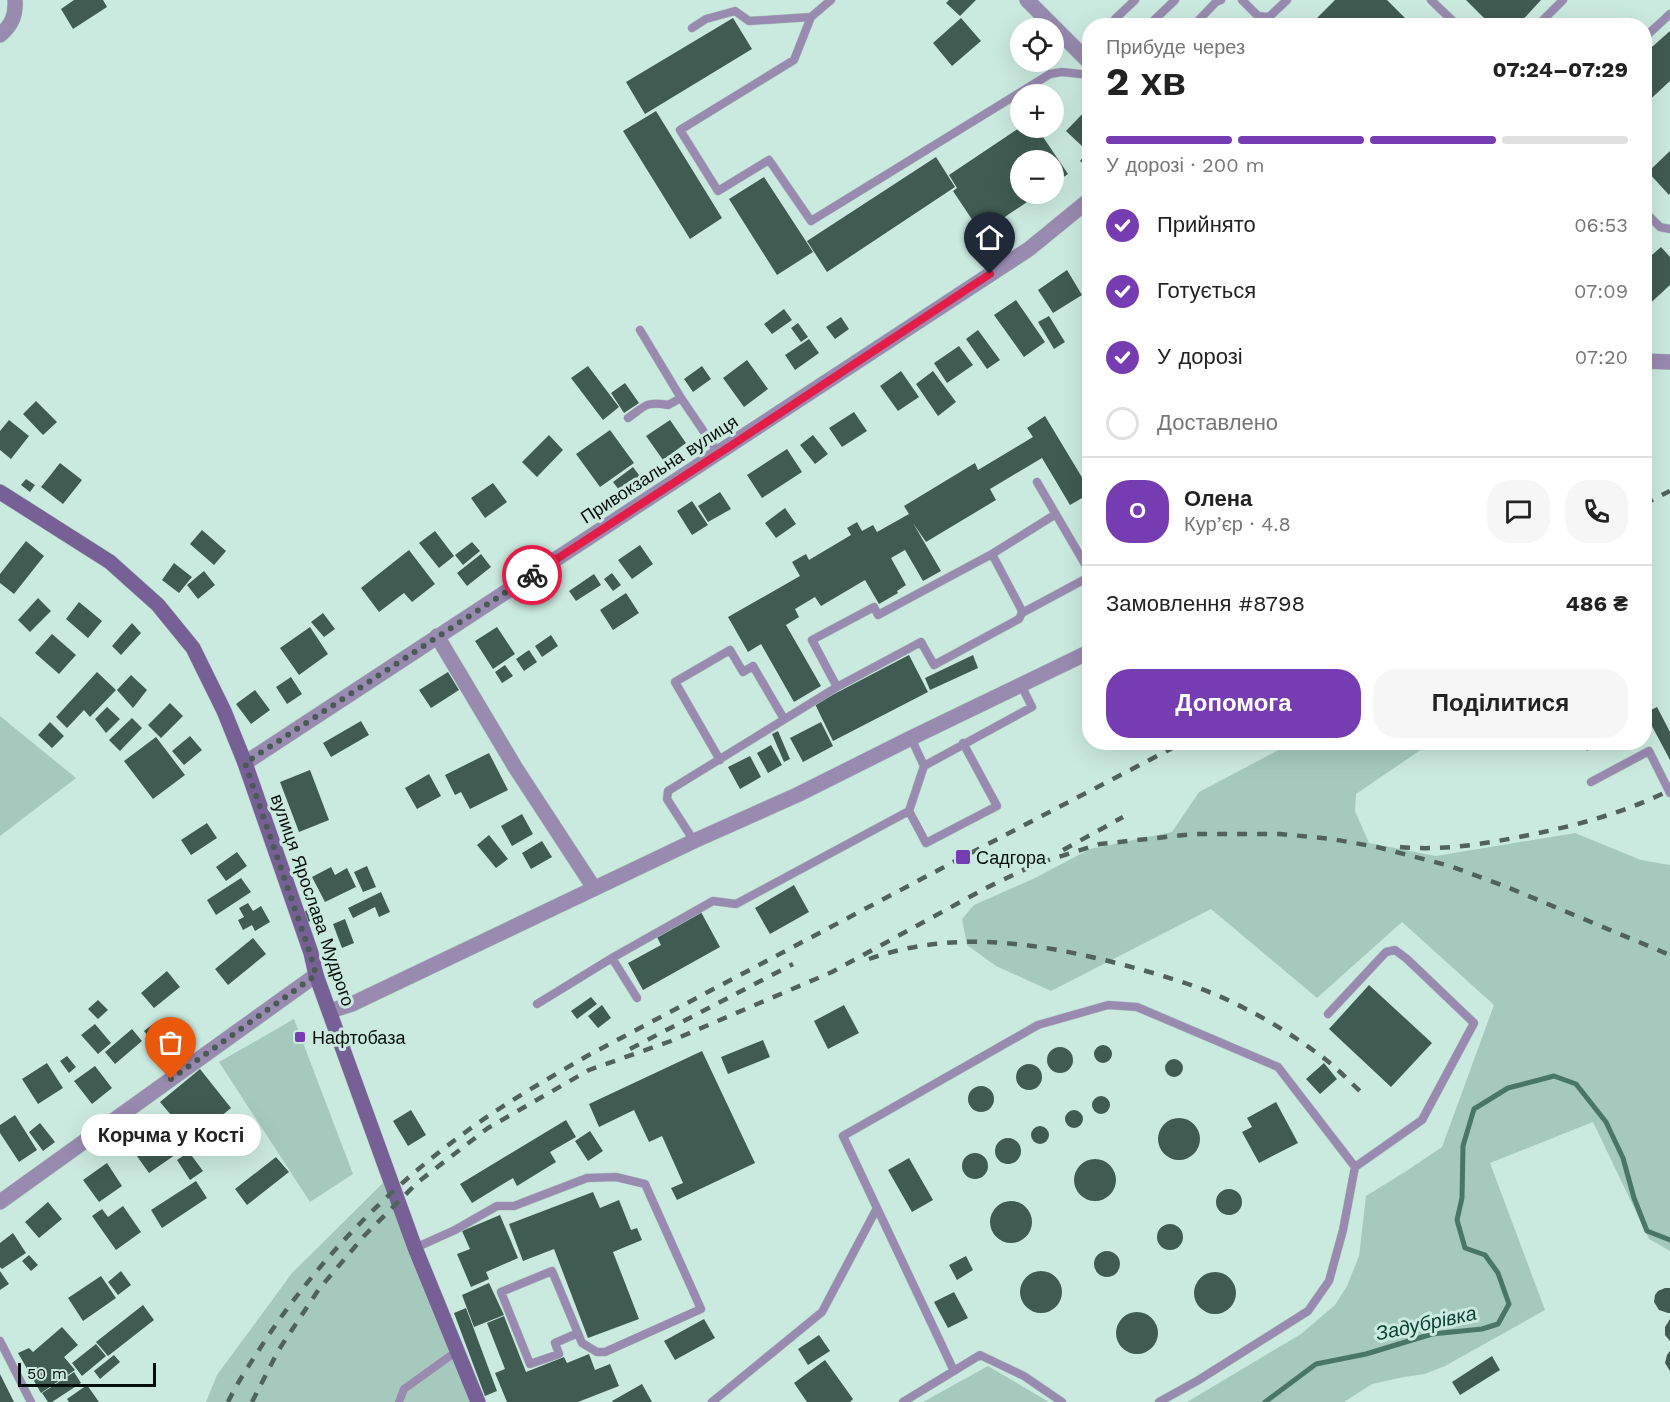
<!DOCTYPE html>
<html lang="uk">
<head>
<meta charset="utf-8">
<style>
	:root { --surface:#fff; --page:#f6f6f6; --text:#222; --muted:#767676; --line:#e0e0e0; --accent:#763cb2 }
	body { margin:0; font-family:"Work Sans",sans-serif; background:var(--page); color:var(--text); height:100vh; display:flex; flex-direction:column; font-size:22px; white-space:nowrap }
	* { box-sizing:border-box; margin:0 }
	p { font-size:20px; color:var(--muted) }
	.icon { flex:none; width:33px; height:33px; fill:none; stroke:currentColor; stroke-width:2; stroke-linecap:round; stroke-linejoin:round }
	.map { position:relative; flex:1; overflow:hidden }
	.drawer { position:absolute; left:1082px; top:18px; width:570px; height:732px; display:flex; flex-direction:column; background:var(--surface); border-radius:24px; box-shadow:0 6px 24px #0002 }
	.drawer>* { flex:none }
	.controls { position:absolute; left:1010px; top:18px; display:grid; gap:12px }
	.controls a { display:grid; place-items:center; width:54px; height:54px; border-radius:50%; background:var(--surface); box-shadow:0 6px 24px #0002; font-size:30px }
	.scale { position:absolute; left:18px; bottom:15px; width:138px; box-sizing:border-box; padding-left:6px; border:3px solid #050e0b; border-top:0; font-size:16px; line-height:21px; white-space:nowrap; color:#050e0b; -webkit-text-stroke:4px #cbeadf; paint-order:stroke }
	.pin { position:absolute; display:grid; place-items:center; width:51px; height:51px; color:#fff; margin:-62px -26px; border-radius:50% 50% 50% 0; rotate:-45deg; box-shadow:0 0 6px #0007 }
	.pin .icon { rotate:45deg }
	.courier { position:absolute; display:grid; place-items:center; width:60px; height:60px; margin:-30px; border:4px solid #e11d48; border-radius:50%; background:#fff; color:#222; box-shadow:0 2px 8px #0007 }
	.bubble { position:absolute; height:42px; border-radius:21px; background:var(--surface); box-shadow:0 6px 24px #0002; font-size:20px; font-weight:700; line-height:42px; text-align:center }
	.overview em { font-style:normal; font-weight:700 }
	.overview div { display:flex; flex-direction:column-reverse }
	.overview { display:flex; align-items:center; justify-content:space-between; height:102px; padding:0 24px }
	h1 { font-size:39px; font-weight:700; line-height:45px }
	.bar { display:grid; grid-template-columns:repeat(4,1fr); gap:9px 6px; align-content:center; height:72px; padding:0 24px }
	.bar i { height:8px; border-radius:4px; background:var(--line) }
	.bar .current { background:var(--accent) }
	.bar p { grid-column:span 4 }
	.line { display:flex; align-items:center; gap:15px; padding:0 24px; border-top:2px solid var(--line) }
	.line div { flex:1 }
	.round { display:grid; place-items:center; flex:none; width:63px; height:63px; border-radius:24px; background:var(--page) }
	ol { padding:0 24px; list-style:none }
	li { display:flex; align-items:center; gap:18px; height:66px }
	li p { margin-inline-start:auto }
	li .icon { padding:6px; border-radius:50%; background:var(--accent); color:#fff; stroke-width:4 }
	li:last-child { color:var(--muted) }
	li i { width:33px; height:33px; border:3px solid var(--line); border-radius:50% }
	.primary-button { display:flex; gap:12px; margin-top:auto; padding:12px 24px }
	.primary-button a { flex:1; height:69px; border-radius:24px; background:var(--accent); color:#fff; font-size:24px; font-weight:700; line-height:69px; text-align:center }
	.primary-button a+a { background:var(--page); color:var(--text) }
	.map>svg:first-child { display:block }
	.green { fill:#a5cabd }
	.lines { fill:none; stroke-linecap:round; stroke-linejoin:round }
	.stream { stroke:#4a7667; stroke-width:5 }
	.building { fill:#405b52 }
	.lane-casing { stroke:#abc7bd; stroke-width:9 }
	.street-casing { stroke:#abc7bd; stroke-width:16 }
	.secondary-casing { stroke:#abc7bd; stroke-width:16 }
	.lane { stroke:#998ab0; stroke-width:8 }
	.street { stroke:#998ab0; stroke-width:15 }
	.secondary { stroke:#776096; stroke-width:15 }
	.rail { stroke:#51625c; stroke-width:4.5; stroke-dasharray:10 10; stroke-linecap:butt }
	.done { stroke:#4a5b55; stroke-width:6; stroke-dasharray:0 10.8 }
	.route { stroke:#e11d48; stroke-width:8 }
	.poi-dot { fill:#763cb2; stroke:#cbeadf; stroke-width:2 }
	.labels { text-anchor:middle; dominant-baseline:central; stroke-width:6; stroke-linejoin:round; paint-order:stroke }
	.street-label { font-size:18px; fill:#050e0b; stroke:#cbeadf }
	.poi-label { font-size:18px; fill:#050e0b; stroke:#cbeadf; text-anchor:start }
	.water-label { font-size:20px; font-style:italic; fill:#0c4133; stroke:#cbeadf }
</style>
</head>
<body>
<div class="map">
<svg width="1670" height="1402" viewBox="0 0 1670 1402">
	<rect width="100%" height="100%" fill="#cbeadf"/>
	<path class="green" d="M0 716 76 778 0 836Z
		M1292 743H1419L1422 749 1356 794 1355 811 1369 843 1436 856 1575 833 1641 860 1670 865V1251L1649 1239 1593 1122 1490 1163 1545 1310 1445 1366 1425 1374 1404 1377 1372 1384 1344 1402H1187L1301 1334 1335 1305 1347 1286 1359 1256 1366 1196 1408 1170 1442 1147 1494 1005 1402 922 1317 998 1211 909 1051 991 996 966 967 945 962 919 974 905 1035 878 1090 849 1172 832 1199 792Z
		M294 1019 353 1174 310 1202 219 1062Z
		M394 1172 482 1402H206L217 1375 292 1273Z
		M988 1366 1049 1402H923Z"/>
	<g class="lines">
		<path class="stream" d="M1265 1402 1316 1364 1366 1354 1432 1334 1482 1329 1498 1324 1509 1304 1498 1273 1485 1255 1465 1248 1457 1220 1462 1198 1463 1146 1474 1109 1508 1088 1554 1076 1576 1084 1606 1122 1623 1158 1634 1198 1647 1231 1670 1240"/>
	</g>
	<path class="building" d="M74 0H103L107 7 73 29 61 9Z
		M949 0H976L960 16 946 3Z
		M1335 0H1387L1413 26H1309Z
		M1466 0H1541L1517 26H1492Z
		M733 18 752 49 645 114 626 82Z
		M961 18 981 41 952 66 933 43Z
		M1670 31V81L1644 105V54Z
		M1089 107V141L1083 147 1066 131Z
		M656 111 722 218 690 239 623 131Z
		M1019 128H1037L1068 174 1053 184V160H1020V194H1039L981 233 953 191 957 188 949 175Z
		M1089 150V168L1080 161Z
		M1670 151V193L1669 195 1648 172Z
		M936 157 955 187 827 272 807 241Z
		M764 177 813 252 777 275 729 199Z
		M1661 247 1670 257V285L1644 309V262Z
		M1067 270 1082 295 1053 313 1038 290Z
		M1016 300 1045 342 1024 357 994 315Z
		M784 309 792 320 772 334 764 324Z
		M1049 316 1065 342 1054 349 1038 322Z
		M841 317 849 329 835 339 826 327Z
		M798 323 808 337 801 342 791 328Z
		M978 330 1000 360 987 369 966 339Z
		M809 339 819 353 795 370 785 355Z
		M959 346 973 365 947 383 934 363Z
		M747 360 768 389 744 407 723 378Z
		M588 366 619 407 603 420 571 378Z
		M702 366 711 379 693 392 684 379Z
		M901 371 919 397 898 411 880 386Z
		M933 371 956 402 938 416 916 384Z
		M625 383 639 403 624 413 611 393Z
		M36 401 57 422 43 435 23 414Z
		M854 412 867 431 842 447 829 428Z
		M1045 416 1089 489V494L1070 505 1042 458 990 489 996 500 926 542 913 523 941 571 923 581 905 550 891 558 906 585 897 591 898 593 879 604 865 580 821 606 815 597 795 609 799 617 786 625 821 686 794 702 761 644 748 652 728 617 800 576 792 562 806 554 809 560 851 535 847 528 857 522 862 531 873 525 877 532 909 514 904 506 975 463 978 470 1033 437 1027 428Z
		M9 420 29 436 11 459 0 450V431Z
		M670 420 686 443 663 460 646 436Z
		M610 430 634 463 600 487 576 454Z
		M549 435 563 450 537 477 522 462Z
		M813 435 828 454 815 464 800 445Z
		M787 449 802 472 762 498 747 475Z
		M60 463 82 480 63 504 41 487Z
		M633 467 645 483 625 498 613 482Z
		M26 479 35 485 30 492 21 485Z
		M493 483 507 502 485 518 471 498Z
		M720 492 731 509 708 522 698 506Z
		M1089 497V514L1082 501Z
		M692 501 708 525 692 535 677 511Z
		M785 508 796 524 776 538 765 523Z
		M202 530 226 551 214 565 190 544Z
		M435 531 454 556 439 568 419 543Z
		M26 541 44 556 14 594 0 583V574Z
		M472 542 480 551 463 565 455 555Z
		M640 545 653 564 632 579 618 560Z
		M409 550 435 584 412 602 404 593 379 612 361 588Z
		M481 554 491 567 467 586 457 573Z
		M174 563 192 577 179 593 162 580Z
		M204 571 215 585 198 599 187 585Z
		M612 573 621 585 613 591 604 579Z
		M594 574 601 585 576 601 569 591Z
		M626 593 639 613 613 630 600 610Z
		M38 598 51 611 30 632 18 620Z
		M79 602 102 621 88 638 66 619Z
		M323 613 335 629 324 637 311 622Z
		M132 623 141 633 121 655 112 646Z
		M310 627 328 654 299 675 280 648Z
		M497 627 515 654 493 669 475 641Z
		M52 634 76 655 59 674 35 653Z
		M551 635 558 646 542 657 535 646Z
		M529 650 537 662 524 671 516 659Z
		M909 655 928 692 833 741 815 704Z
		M973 655 978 668 930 690 925 678Z
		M505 665 513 676 502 683 495 672Z
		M97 672 116 690 90 717 84 710 67 728 56 717Z
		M448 672 459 690 431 708 419 690Z
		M131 675 147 690 133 708 117 690Z
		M291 677 302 694 287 704 276 687Z
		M255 690 270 710 251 724 236 704Z
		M170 703 183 716 161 738 148 725Z
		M107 707 120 719 106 733 95 719Z
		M1657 707 1670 732V760L1645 713Z
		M132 718 142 728 120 751 109 740Z
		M361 721 369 735 331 757 323 743Z
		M50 722 64 736 52 748 38 735Z
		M821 722 833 746 803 762 790 738Z
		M778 731 790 759 784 762 772 734Z
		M190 736 202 750 184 765 172 751Z
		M156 737 185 775 153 799 124 761Z
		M1583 742H1603L1587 751Z
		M771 745 782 765 768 773 757 753Z
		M489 753 508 790 470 809 461 792 455 795 445 775Z
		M750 756 761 777 740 789 728 767Z
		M310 770 329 820 299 832 280 782Z
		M429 774 441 796 417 809 405 788Z
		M522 814 533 834 512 846 501 826Z
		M207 823 217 838 191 855 181 840Z
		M489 835 508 859 496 868 477 845Z
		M542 841 552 857 531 869 522 853Z
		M237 852 247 866 226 881 216 867Z
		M367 866 376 887 363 892 354 872Z
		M331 867 335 875 347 868 356 887 325 902 312 877Z
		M241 878 251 892 216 915 207 900Z
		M794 885 809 912 770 934 755 908Z
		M381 892 390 912 379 917 375 907 353 918 348 908Z
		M248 903 253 911 261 906 270 922 255 931 252 925 243 930 238 920 244 917 239 908Z
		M310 909 315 919 308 922 303 912Z
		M701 912 720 947 643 990 628 963 661 945 657 937Z
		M345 919 354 943 342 948 333 924Z
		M253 938 266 954 228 985 215 969Z
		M167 971 180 987 154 1008 141 993Z
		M1369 985 1432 1043 1391 1087 1329 1029Z
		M591 997 597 1004 577 1019 571 1011Z
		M98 1000 108 1010 98 1019 88 1009Z
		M602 1005 611 1018 598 1028 588 1016Z
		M844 1005 859 1033 828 1049 814 1021Z
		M157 1021 177 1047 164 1057 144 1031Z
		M95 1024 111 1043 98 1054 81 1035Z
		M132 1029 142 1041 115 1064 105 1052Z
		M301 1030 305 1041 299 1044 294 1033Z
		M763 1040 770 1057 728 1074 721 1057Z
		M1094 1054a9 9 0 1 1 18 0a9 9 0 1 1-18 0Z
		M1047 1060a13 13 0 1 1 26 0a13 13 0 1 1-26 0Z
		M702 1051 755 1163 677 1200 671 1188 683 1183 662 1136 649 1142 634 1110 599 1127 589 1104Z
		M67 1056 76 1067 69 1073 60 1061Z
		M1165 1068a9 9 0 1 1 18 0a9 9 0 1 1-18 0Z
		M47 1063 63 1088 38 1104 22 1079Z
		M1324 1063 1337 1079 1320 1094 1306 1079Z
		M1016 1077a13 13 0 1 1 26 0a13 13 0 1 1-26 0Z
		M95 1066 112 1088 92 1104 74 1081Z
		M200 1069 231 1108 192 1140 160 1102Z
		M968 1099a13 13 0 1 1 26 0a13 13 0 1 1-26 0Z
		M1092 1105a9 9 0 1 1 18 0a9 9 0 1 1-18 0Z
		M1276 1102 1298 1143 1259 1163 1242 1132 1252 1127 1247 1118Z
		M1065 1119a9 9 0 1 1 18 0a9 9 0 1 1-18 0Z
		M411 1110 426 1135 408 1146 393 1121Z
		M15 1115 37 1150 19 1162 0 1133V1125Z
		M1158 1139a21 21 0 1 1 42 0a21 21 0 1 1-42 0Z
		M566 1120 576 1137 550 1152 556 1162 517 1186 513 1178 472 1203 460 1184Z
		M40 1123 55 1142 43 1151 29 1132Z
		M1031 1135a9 9 0 1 1 18 0a9 9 0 1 1-18 0Z
		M154 1127 175 1155 149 1173 129 1145Z
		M590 1131 603 1151 588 1161 575 1141Z
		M995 1151a13 13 0 1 1 26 0a13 13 0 1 1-26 0Z
		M189 1152 203 1171 190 1180 177 1160Z
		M962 1166a13 13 0 1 1 26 0a13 13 0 1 1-26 0Z
		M276 1157 289 1172 247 1205 235 1189Z
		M909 1158 933 1200 912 1212 888 1170Z
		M1074 1180a21 21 0 1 1 42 0a21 21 0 1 1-42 0Z
		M107 1163 122 1186 99 1202 83 1180Z
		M196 1181 207 1198 162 1228 151 1210Z
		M1216 1202a13 13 0 1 1 26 0a13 13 0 1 1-26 0Z
		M593 1192 600 1208 619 1200 631 1230 637 1228 642 1240 613 1252 639 1319 588 1338 554 1249 523 1261 509 1224Z
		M990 1222a21 21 0 1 1 42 0a21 21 0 1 1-42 0Z
		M48 1202 62 1219 39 1238 25 1222Z
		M123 1206 141 1232 116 1250 92 1216 102 1209 108 1217Z
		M500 1215 518 1258 486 1272 489 1279 471 1287 457 1254 470 1249 462 1231Z
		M1157 1237a13 13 0 1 1 26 0a13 13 0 1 1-26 0Z
		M13 1233 26 1253 2 1269 0 1267V1243Z
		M1094 1264a13 13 0 1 1 26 0a13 13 0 1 1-26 0Z
		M29 1255 38 1265 31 1271 22 1261Z
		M966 1256 973 1270 957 1280 949 1265Z
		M0 1271 9 1284 0 1290Z
		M121 1271 131 1285 118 1295 108 1282Z
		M1020 1292a21 21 0 1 1 42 0a21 21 0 1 1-42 0Z
		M1194 1293a21 21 0 1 1 42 0a21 21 0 1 1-42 0Z
		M101 1276 116 1298 83 1321 68 1298Z
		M489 1283 504 1315 474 1327 462 1295Z
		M1665 1288H1670V1313H1668L1659 1310 1654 1302 1655 1295 1658 1291Z
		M954 1292 968 1318 948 1328 934 1302Z
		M143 1305 154 1320 108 1356 96 1342Z
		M466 1308 497 1391 485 1396 454 1313Z
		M1116 1333a21 21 0 1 1 42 0a21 21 0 1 1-42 0Z
		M504 1316 526 1372 564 1357 567 1363 589 1354 595 1370 610 1364 619 1386 578 1402H507L495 1373 505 1369 487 1323Z
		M704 1319 715 1338 675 1360 664 1341Z
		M1670 1319V1341L1665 1335V1327Z
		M62 1327 78 1345 64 1357 75 1370 41 1393 18 1353 29 1348 33 1352Z
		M819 1335 830 1351 808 1365 798 1349Z
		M96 1344 106 1356 82 1376 72 1363Z
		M1670 1351V1371L1665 1363 1667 1355Z
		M114 1355 120 1362 100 1379 94 1371Z
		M1492 1356 1500 1370 1460 1395 1452 1382Z
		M825 1360 853 1399 850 1402H807L794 1383Z
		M74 1372 81 1383 52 1402H48L42 1393Z
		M0 1374 14 1402H0Z
		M642 1384 652 1402H613L612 1401Z
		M87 1385 99 1402H69L67 1399Z"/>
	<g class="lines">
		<defs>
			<path id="lane" d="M831 0 811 17 794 60 680 130 718 191 769 160 811 221 1050 74 1062 72 1089 75
				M1242 0 1258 16 1269 17 1287 0
				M1431 0 1458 26
				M1269 17 1277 26
				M1115 26V19L1135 0
				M1148 26 1175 0
				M1193 26 1216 2 1221 0
				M1537 26 1563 0
				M692 28 706 19 735 11 749 21 811 17
				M1644 38 1670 14
				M1644 211 1660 227 1670 229
				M640 330 681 398 719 454
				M628 418C645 406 646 401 668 405L681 398
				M1037 482 1089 571
				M992 554 1056 514
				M1022 613 1089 577
				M720 760 675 682 730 650 743 672 753 666 784 719
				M924 766 1032 707 1021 685
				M1591 782 1649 751 1670 793
				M909 811 924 766 911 738
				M694 841 667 799 668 791 837 687 921 642 934 665 1019 619 1022 613 1021 609 992 554 878 615 874 607 812 640 837 687
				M612 958 637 998
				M537 1004 612 958 713 901 736 904 909 811 926 843 997 806 963 743
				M1328 1014 1386 952 1395 950 1407 959 1474 1023 1422 1120 1355 1167
				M415 1248 455 1230 497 1206H514L587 1178 616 1177 645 1184 701 1309 605 1352H597L582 1343 552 1271 501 1292 530 1364 559 1354 555 1343 578 1333
				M0 1341 31 1402
				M954 1371 843 1136 1038 1025 1108 1005 1137 1007 1278 1067 1355 1167 1343 1230 1329 1281 1308 1311 1197 1381 1159 1402
				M399 1402 404 1389 457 1351
				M712 1402 822 1312 877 1208
				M903 1402 980 1355 1024 1376 1062 1402"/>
			<path id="street" d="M1027 0 1089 62
				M0 35C12 25 16 15 15 0
				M1644 361 1670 362
				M437 636 515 767 594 888
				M245 763 1029 249 1089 200
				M330 1011 352 1004 694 841 797 795 911 738 1089 652
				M0 1202 316 975"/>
			<path id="secondary" d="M0 492 110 562 158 605 193 648 224 711 245 763 311 953 316 975 415 1248 478 1402"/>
		</defs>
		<use href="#lane" class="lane-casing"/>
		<use href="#street" class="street-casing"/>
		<use href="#secondary" class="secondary-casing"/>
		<use href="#lane" class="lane"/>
		<use href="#street" class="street"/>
		<use href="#secondary" class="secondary"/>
		<path class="rail" d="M1644 504 1670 491
			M1400 847C1442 851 1484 844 1524 836 1575 826 1624 813 1670 790
			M1063 850 1123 817
			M869 959C954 929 1040 943 1124 965 1165 976 1206 988 1244 1008 1272 1022 1300 1040 1325 1059 1339 1070 1351 1083 1365 1096
			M630 1049 793 964
			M228 1402C239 1379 254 1358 268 1336 321 1257 390 1187 467 1131 505 1103 546 1080 587 1056L963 857 1184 742
			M252 1402 278 1351 319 1289 365 1235 418 1182 488 1128 589 1070 671 1041 832 972 986 888 1036 864 1100 844 1194 834H1280L1332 839 1377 847 1450 866 1507 887 1670 955"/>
	</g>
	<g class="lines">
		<path class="done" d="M171 1079 316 975 310 953 245 763 532 575"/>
		<path class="route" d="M532 575 738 441 990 274"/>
	</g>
	<g class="poi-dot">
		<rect x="955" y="849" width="16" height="16" rx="3"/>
		<rect x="294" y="1031" width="12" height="12" rx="3"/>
	</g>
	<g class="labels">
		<g class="street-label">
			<text transform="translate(659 469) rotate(-33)">Привокзальна вулиця</text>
			<text transform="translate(313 900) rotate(71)">вулиця Ярослава Мудрого</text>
		</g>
		<g class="poi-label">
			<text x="976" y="857">Садгора</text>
			<text x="312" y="1037">Нафтобаза</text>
		</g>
		<g class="water-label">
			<text transform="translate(1426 1323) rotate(-12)">Задубрівка</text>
		</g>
	</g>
</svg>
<div class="controls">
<a><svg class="icon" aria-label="locate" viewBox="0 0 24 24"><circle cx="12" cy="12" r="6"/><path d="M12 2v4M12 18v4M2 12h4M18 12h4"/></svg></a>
<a>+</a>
<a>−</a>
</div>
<div class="scale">50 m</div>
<div class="pin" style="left:171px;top:1079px;background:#ea580c"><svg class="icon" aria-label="bag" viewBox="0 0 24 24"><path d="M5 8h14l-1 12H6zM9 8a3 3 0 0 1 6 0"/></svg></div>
<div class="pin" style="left:990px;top:274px;background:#1f2937"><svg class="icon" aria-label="home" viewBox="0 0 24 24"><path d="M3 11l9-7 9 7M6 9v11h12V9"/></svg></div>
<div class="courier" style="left:532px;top:575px"><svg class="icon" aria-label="bike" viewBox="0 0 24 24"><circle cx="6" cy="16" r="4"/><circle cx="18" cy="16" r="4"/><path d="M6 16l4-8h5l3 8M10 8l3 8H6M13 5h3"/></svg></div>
<div class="bubble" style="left:81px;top:1114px;width:180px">Корчма у Кості</div>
<section class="drawer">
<div class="overview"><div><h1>2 хв</h1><p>Прибуде через</p></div><em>07:24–07:29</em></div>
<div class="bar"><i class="current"></i><i class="current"></i><i class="current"></i><i></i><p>У дорозі · 200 m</p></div>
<ol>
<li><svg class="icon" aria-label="check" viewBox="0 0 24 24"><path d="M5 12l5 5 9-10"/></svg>Прийнято<p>06:53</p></li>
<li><svg class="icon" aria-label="check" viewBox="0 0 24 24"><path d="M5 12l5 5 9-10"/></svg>Готується<p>07:09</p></li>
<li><svg class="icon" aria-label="check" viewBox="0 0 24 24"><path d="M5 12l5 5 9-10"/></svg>У дорозі<p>07:20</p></li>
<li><i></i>Доставлено</li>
</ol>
<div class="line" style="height:108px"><b class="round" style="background:var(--accent);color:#fff">О</b><div><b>Олена</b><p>Кур’єр · 4.8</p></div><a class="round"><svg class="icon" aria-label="chat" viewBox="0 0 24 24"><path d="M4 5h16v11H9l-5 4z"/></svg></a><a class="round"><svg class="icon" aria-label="phone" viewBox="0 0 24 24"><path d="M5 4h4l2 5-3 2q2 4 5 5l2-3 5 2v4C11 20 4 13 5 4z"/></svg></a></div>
<div class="line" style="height:78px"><div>Замовлення #8798</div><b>486 ₴</b></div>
<div class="primary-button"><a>Допомога</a><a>Поділитися</a></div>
</section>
</div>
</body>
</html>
